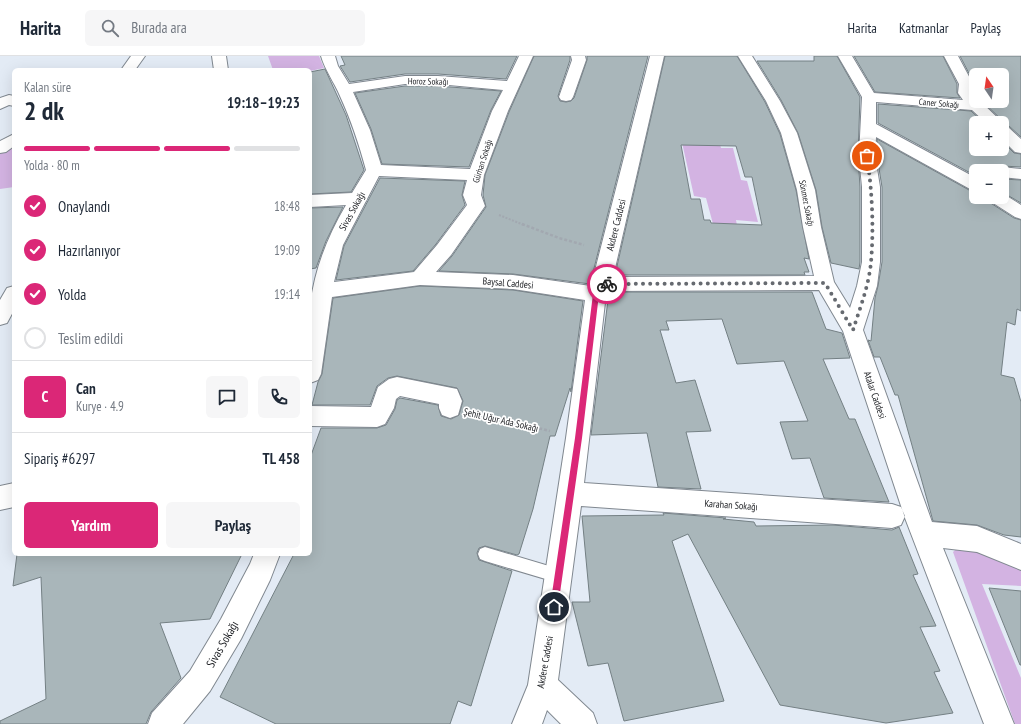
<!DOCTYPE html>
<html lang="tr">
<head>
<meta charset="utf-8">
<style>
	:root { --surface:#fff; --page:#f6f6f7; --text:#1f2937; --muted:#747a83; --line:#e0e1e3; --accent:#db2777 }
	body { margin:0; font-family:"PT Sans Narrow",sans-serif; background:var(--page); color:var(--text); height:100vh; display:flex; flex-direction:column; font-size:15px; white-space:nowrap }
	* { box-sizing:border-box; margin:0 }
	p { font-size:13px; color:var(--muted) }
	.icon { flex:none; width:22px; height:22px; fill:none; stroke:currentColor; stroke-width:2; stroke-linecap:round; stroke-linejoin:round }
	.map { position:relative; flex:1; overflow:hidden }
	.sheet { position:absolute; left:12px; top:12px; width:300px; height:488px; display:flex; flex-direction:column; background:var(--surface); border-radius:6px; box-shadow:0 4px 16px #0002 }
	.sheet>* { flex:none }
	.needle { width:26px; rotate:347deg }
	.buttons { position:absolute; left:969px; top:12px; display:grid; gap:8px }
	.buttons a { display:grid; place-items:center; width:40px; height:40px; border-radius:6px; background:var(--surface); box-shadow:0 4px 16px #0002; font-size:20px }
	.pin { position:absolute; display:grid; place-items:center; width:34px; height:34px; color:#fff; margin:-17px; border:2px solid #fff; border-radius:50%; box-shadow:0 1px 4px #0007 }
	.courier { position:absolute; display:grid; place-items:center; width:40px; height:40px; margin:-20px; border:3px solid #db2777; border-radius:50%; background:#fff; color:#222; box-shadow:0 1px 5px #0007 }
	.overview em { font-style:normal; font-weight:800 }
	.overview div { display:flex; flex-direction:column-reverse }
	.overview { display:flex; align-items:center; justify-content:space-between; height:68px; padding:0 12px }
	h1 { font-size:26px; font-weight:800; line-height:30px }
	.bar { display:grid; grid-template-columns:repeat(4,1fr); gap:6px 4px; align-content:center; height:48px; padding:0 12px }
	.bar i { height:5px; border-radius:3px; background:var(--line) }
	.bar .selected { background:var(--accent) }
	.bar p { grid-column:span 4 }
	.line { display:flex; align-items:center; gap:10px; padding:0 12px; border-top:1px solid var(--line) }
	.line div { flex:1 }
	.round { display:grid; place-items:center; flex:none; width:42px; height:42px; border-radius:6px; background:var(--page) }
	ol { padding:0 12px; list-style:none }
	li { display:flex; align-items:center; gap:12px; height:44px }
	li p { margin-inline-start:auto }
	li .icon { padding:4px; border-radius:50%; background:var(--accent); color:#fff; stroke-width:4 }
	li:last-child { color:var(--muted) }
	li i { width:22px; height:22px; border:2px solid var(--line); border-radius:50% }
	.primary-button { display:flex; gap:8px; margin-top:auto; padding:8px 12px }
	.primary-button a { flex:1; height:46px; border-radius:6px; background:var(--accent); color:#fff; font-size:16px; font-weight:800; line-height:46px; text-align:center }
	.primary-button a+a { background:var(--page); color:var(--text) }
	header { display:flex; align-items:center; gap:24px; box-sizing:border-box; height:56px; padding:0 20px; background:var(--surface); border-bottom:1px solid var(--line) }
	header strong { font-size:19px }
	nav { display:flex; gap:22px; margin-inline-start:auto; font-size:14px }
	.search { width:280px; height:36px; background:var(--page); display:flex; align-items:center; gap:10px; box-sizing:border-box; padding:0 14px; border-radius:6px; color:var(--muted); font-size:15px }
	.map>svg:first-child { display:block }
	.green { fill:#d3b3e2 }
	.building { fill:#a9b6ba; stroke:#748084; fill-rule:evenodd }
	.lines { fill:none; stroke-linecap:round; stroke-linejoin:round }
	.service-casing { stroke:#808890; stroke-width:2 }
	.minor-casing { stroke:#808890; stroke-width:2 }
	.tertiary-casing { stroke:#808890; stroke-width:2 }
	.path-far1 { stroke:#a2a8b0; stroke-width:2; stroke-dasharray:2 1.5; stroke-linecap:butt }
	.path { stroke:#a2a8b0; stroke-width:2.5; stroke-dasharray:3 2; stroke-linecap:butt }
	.service { fill:#fff; fill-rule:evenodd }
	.minor { fill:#fff; fill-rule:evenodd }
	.tertiary { fill:#fff; fill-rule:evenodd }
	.route { fill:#db2777 }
	.done { stroke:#666a70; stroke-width:4; stroke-dasharray:0 7.2 }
	.labels { text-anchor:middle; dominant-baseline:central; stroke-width:3.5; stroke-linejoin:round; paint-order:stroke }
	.far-street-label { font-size:9px; fill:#232529; stroke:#fff }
	.street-label { font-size:10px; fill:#232529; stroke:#fff }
	.near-street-label { font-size:12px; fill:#232529; stroke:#fff }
</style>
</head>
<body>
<header>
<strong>Harita</strong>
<div class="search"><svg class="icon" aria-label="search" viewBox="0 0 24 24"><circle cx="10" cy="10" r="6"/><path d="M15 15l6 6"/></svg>Burada ara</div>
<nav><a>Harita</a><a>Katmanlar</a><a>Paylaş</a></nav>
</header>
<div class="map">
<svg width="1021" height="668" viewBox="0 0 1021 668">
	<rect width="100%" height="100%" fill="#e3ebf5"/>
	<path class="green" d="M268 0H319L324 12 310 15 273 14Z
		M717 76 721 92H733L741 124 747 125 758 166 736 164 741 191 719 190 706 142 694 140 681 82Z
		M14 89V131L0 133V98Z
		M962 488 1021 514V530L982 528 1021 622V668H1015L953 496Z"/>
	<path class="building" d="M341 0H517L506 23 438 18H405L350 26 340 10 345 9Z
		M534 0H570V4L558 40 560 45 566 46 571 45 574 42 587 4V0H648L590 228 513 218 439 215 452 200 486 151 483 139 485 119 509 56Z
		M665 0H737L765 46 780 78 796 134 809 203 804 202 809 216H804L805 219H615ZM681 89 736 90 745 121H752L762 169 711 167 710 164H704L700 143H691Z
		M814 0H837L860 41 858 100 860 131V206L859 213 831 207 822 171 816 134 798 77 781 44 757 5H814Z
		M854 0H943L957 28V37L960 42 875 36Z
		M960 0H1021V81L1009 70 1004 68V66L982 45H1002V19H976V39L974 36V27Z
		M325 13 346 59 364 114 351 136 310 138V16Z
		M405 30H438L501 35 491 54 469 111 382 108 371 73 355 37Z
		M878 48 971 55 984 67H976V93H1002V85L1014 97 1021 98V111L1002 110 996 111 993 115H976V120L878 67Z
		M877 83 969 134 976 136V141H986L989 146 1014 162 1021 164V255L1017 253 1015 269 1007 266 1001 319 1014 322 1021 346V481L1004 479 977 469 933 465 898 339H895L880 301H874L868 284 871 285 875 242 878 230 882 206V131L877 100Z
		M380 122 465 125 462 139 465 149 436 188 413 215 336 224 344 190Z
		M1002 123 1021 124V147L1002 136Z
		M343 151 326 185 316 212 310 213V152Z
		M420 230 513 234 583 245 571 336 570 332 555 380H550L533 453 519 498 517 499 485 490 479 492 477 497 479 504 512 515 471 650 458 645 450 668H276L220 641 294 498H310V402L321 372H377L386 369 395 353 397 344 400 342 438 349 441 360 451 363 459 359 463 345 457 332 397 320 388 322 377 330 370 349H312L318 326 322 318 333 242Z
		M609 236H812L826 273 842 277 850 302 823 303 849 363H855L889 446 824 442 810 402 792 403 780 366 808 365 784 305 737 308 722 263 666 265 669 274H660L676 327 695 324 711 375 686 376 701 433 658 431 647 377 591 379Z
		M663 457 726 462 723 463 754 466 756 470 833 469 892 474 899 471 918 518 913 519 936 570 920 571 940 615 934 616 953 657 886 667 780 649 688 478 672 485 724 645 624 665 608 607 588 610 572 546H590L582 460 664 459Z
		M17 498H242L210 563 160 567 181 622 151 656 146 668H0V665L46 643 41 521 13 530Z
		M989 532 1021 535V609H1020Z"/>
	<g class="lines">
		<defs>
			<path id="service" d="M485 491 559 513 564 515 566 520 564 525 559 527 485 505 480 503 478 498 480 493Z"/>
			<path id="minor" d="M212 0H226L228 14H214Z
				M321 0H335L338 10 349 28 405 20H438L507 25 519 0H533L508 55 484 119 481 139 485 150 451 199 436 216 513 219 591 230 650 0H664L613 221 814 220 803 171 797 134 781 77 766 45 738 0H752L780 45 797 77 815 134 821 171 834 226 850 252 857 230 862 206V131L859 100 862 41 838 0H852L874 37 963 44 958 37 959 28 944 0H958L973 28 972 36 976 41V45H980L1003 67H986L972 54 876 46V68L976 122V135L970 133 876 81 875 100 880 131V206L877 230 863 274 932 466 977 470 1021 488V514L977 496 943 492 1014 668H984L905 462 843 275 819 234 608 235 606 238 584 427 892 448 901 451 905 460 901 469 892 472 581 450 558 624 593 657 597 668H561L547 654 542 668H512L528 629 566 382 585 244 513 233 420 229 332 241 321 318 318 324 310 327C310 303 307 273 310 250 315 212 327 182 346 149L310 151V139L352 137 366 114C359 88 351 64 340 40 334 26 325 14 321 0ZM405 28H438L503 34 492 55 470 113 381 109 370 74 353 36ZM379 120 467 124 463 139 467 149 437 189 414 216 334 226 343 189Z
				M571 0H585L586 4 573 41 571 44 566 45 561 44 559 41 572 4Z
				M9 39 14 40V50L9 49 0 53V42Z
				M1002 69 1008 71 1021 83V97L1015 96 1002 83Z
				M14 78V90L6 96 0 97V85Z
				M1002 111 1021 113V123L1002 121V115H994L996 112Z
				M1002 137 1021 149V163L1015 161 990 145 987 141H1002Z
				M397 321 457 333 462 345 458 359 450 362 442 359 439 352V348L400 340 396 343 394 352 385 368 377 371 310 370V350L371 351 378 331 389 323Z
				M14 427V451L0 454V430Z
				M254 498H280L270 524 241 583 210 635 183 668H148L152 657 190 615 221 563 250 508Z"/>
			<path id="tertiary" d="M131 0H145L135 14H121Z
				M14 230V254L7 267 0 269V244L7 232Z"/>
		</defs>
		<use href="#service" class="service-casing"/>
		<use href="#minor" class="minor-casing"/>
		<use href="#tertiary" class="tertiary-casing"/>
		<path class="path-far1" d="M499 159 524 169"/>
		<path class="path" d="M522 168 559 182 584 189
			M476 357 550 375"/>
		<use href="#service" class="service"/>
		<use href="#minor" class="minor"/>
		<use href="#tertiary" class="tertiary"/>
	</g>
	<path class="route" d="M600 226H607L610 228 604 230 599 238 582 382 558 551 554 555 550 551 575 382 593 238Z"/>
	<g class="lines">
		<path class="done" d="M607 228 825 227 853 274C860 252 869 229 871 206 874 171 872 134 867 100"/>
	</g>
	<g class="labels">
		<g class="far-street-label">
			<text transform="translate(428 25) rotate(1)">Horoz Sokağı</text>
			<text transform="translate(939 47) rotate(5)">Caner Sokağı</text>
			<text transform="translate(482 105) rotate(-72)">Gürhan Sokağı</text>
			<text transform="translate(807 147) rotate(79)">Sönmez Sokağı</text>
		</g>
		<g class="street-label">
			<text transform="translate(352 155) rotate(-61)">Sivas Sokağı</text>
			<text transform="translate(616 169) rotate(-76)">Akdere Caddesi</text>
			<text transform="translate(508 227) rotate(5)">Baysal Caddesi</text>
			<text transform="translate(875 339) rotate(71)">Atalar Caddesi</text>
			<text transform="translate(501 364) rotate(13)">Şehit Uğur Ada Sokağı</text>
			<text transform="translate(731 449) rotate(4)">Karahan Sokağı</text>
			<text transform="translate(545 606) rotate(-80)">Akdere Caddesi</text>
		</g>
		<g class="near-street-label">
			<text transform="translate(222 588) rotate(-60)">Sivas Sokağı</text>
		</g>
	</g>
</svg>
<div class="buttons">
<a><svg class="needle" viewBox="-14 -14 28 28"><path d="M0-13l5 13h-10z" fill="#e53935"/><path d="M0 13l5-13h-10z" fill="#747a83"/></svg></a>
<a>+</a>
<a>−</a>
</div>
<div class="pin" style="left:867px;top:100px;background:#ea580c"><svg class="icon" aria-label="bag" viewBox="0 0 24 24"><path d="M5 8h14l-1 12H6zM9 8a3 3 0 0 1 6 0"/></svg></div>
<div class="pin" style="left:554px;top:551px;background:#1f2937"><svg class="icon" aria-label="home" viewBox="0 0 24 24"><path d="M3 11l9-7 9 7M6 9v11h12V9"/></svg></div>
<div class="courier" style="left:607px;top:228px"><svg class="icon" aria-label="bike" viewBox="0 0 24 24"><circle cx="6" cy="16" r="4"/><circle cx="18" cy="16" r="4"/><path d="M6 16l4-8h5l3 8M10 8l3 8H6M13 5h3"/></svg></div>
<section class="sheet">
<div class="overview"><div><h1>2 dk</h1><p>Kalan süre</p></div><em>19:18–19:23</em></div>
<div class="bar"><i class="selected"></i><i class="selected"></i><i class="selected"></i><i></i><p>Yolda · 80 m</p></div>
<ol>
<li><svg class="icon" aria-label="check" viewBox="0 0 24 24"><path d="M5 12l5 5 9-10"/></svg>Onaylandı<p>18:48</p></li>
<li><svg class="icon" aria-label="check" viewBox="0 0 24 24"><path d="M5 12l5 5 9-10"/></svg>Hazırlanıyor<p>19:09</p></li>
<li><svg class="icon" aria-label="check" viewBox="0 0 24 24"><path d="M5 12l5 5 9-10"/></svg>Yolda<p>19:14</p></li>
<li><i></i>Teslim edildi</li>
</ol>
<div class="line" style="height:72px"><b class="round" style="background:var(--accent);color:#fff">C</b><div><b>Can</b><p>Kurye · 4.9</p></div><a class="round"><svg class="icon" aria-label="chat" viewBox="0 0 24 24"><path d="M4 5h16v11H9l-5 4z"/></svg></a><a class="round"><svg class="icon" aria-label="phone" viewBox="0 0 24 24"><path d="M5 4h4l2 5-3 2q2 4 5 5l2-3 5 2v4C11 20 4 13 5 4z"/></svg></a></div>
<div class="line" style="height:52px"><div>Sipariş #6297</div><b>TL 458</b></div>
<div class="primary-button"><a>Yardım</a><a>Paylaş</a></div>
</section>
</div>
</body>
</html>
